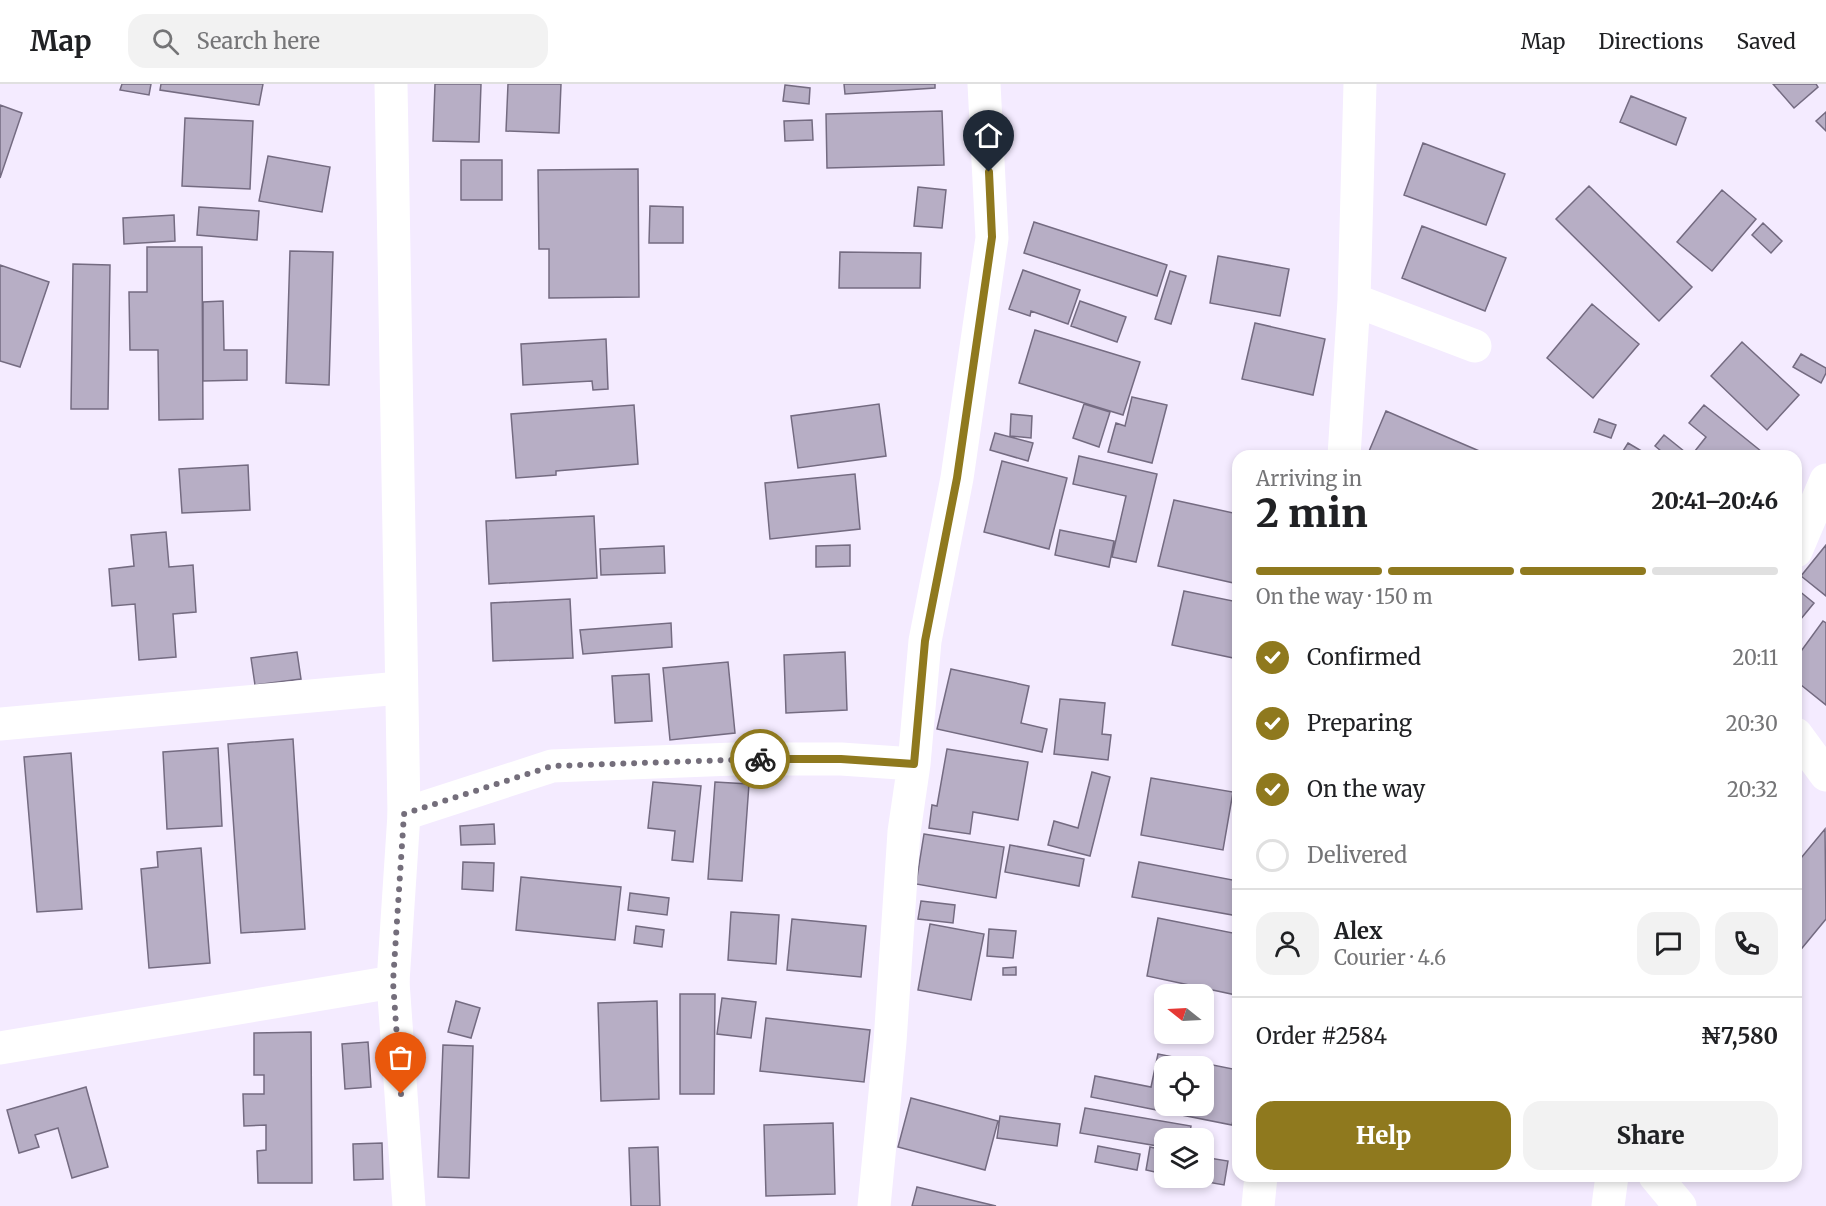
<!DOCTYPE html>
<html lang="en">
<head>
<meta charset="utf-8">
<style>
	:root { --surface:#fff; --page:#f2f2f2; --text:#202124; --muted:#757577; --line:#e0e0e0; --accent:#8f791e }
	body { margin:0; font-family:Merriweather,serif; background:var(--page); color:var(--text); height:100vh; display:flex; flex-direction:column; font-size:22px; white-space:nowrap }
	* { box-sizing:border-box; margin:0 }
	p { font-size:20px; color:var(--muted) }
	.icon { flex:none; width:33px; height:33px; fill:none; stroke:currentColor; stroke-width:2; stroke-linecap:round; stroke-linejoin:round }
	.map { position:relative; flex:1; overflow:hidden }
	.details { position:absolute; left:1232px; top:366px; width:570px; height:732px; display:flex; flex-direction:column; background:var(--surface); border-radius:18px; box-shadow:0 3px 9px #0003 }
	.details>* { flex:none }
	.needle { width:39px; rotate:288deg }
	.controls { position:absolute; left:1154px; top:900px; display:grid; gap:12px }
	.controls a { display:grid; place-items:center; width:60px; height:60px; border-radius:12px; background:var(--surface); box-shadow:0 3px 9px #0003; font-size:30px }
	.pin { position:absolute; display:grid; place-items:center; width:51px; height:51px; color:#fff; margin:-62px -26px; border-radius:50% 50% 50% 0; rotate:-45deg; box-shadow:0 0 6px #0007 }
	.pin .icon { rotate:45deg }
	.courier { position:absolute; display:grid; place-items:center; width:60px; height:60px; margin:-30px; border:4px solid #8f791e; border-radius:50%; background:#fff; color:#222; box-shadow:0 2px 8px #0007 }
	.head em { font-style:normal; font-weight:800 }
	.head div { display:flex; flex-direction:column-reverse }
	.head { display:flex; align-items:center; justify-content:space-between; height:102px; padding:0 24px }
	h1 { font-size:39px; font-weight:800; line-height:45px }
	.bar { display:grid; grid-template-columns:repeat(4,1fr); gap:9px 6px; align-content:center; height:72px; padding:0 24px }
	.bar i { height:8px; border-radius:4px; background:var(--line) }
	.bar .current { background:var(--accent) }
	.bar p { grid-column:span 4 }
	.line { display:flex; align-items:center; gap:15px; padding:0 24px; border-top:2px solid var(--line) }
	.line div { flex:1 }
	.round { display:grid; place-items:center; flex:none; width:63px; height:63px; border-radius:18px; background:var(--page) }
	ol { padding:0 24px; list-style:none }
	li { display:flex; align-items:center; gap:18px; height:66px }
	li p { margin-inline-start:auto }
	li .icon { padding:6px; border-radius:50%; background:var(--accent); color:#fff; stroke-width:4 }
	li:last-child { color:var(--muted) }
	li i { width:33px; height:33px; border:3px solid var(--line); border-radius:50% }
	.action { display:flex; gap:12px; margin-top:auto; padding:12px 24px }
	.action a { flex:1; height:69px; border-radius:18px; background:var(--accent); color:#fff; font-size:24px; font-weight:800; line-height:69px; text-align:center }
	.action a+a { background:var(--page); color:var(--text) }
	header { display:flex; align-items:center; gap:36px; box-sizing:border-box; height:84px; padding:0 30px; background:var(--surface); border-bottom:2px solid var(--line) }
	header strong { font-size:28px }
	nav { display:flex; gap:33px; margin-inline-start:auto; font-size:21px }
	.search { width:420px; height:54px; background:var(--page); display:flex; align-items:center; gap:15px; box-sizing:border-box; padding:0 21px; border-radius:18px; color:var(--muted); font-size:22px }
	.map>svg:first-child { display:block }
	.building { fill:#b7aec5; stroke:#746b81; stroke-width:1.5; fill-rule:evenodd }
	.lines { fill:none; stroke-linecap:round; stroke-linejoin:round }
	.minor { stroke:#fff; stroke-width:33 }
	.major { stroke:#fff; stroke-width:33 }
	.done { stroke:#746e7b; stroke-width:6; stroke-dasharray:0 10.8 }
	.route { stroke:#8f791e; stroke-width:8 }
</style>
</head>
<body>
<header>
<strong>Map</strong>
<div class="search"><svg class="icon" aria-label="search" viewBox="0 0 24 24"><circle cx="10" cy="10" r="6"/><path d="M15 15l6 6"/></svg>Search here</div>
<nav><a>Map</a><a>Directions</a><a>Saved</a></nav>
</header>
<div class="map">
<svg width="1826" height="1122" viewBox="0 0 1826 1122">
	<rect width="100%" height="100%" fill="#f4ebff"/>
	<path class="building" d="M122 0H151L149 11 120 6Z
		M161 0H263L259 21 160 6Z
		M435 0H481L479 58 433 57Z
		M508 0H561L559 49 506 47Z
		M844 0H935V4L845 10Z
		M1773 0H1816L1818 3 1794 24Z
		M785 1 810 4 809 20 783 17Z
		M1631 12 1686 34 1676 61 1620 38Z
		M0 21 22 29 0 94Z
		M942 27 944 81 827 84 826 30Z
		M1826 28V47L1816 37Z
		M185 34 253 37 250 105 182 102Z
		M812 36 813 56 785 57 784 37Z
		M1423 59 1505 90 1486 141 1404 111Z
		M268 72 330 83 322 128 259 117Z
		M461 76H502V116H461Z
		M638 85 639 213 549 214V165H539L538 86Z
		M1589 102 1692 203 1659 237 1556 135Z
		M918 103 946 106 942 144 914 142Z
		M1722 106 1756 135 1712 187 1677 158Z
		M650 122 683 123V159H649Z
		M199 123 259 127 257 156 197 151Z
		M174 131 175 157 124 160 123 134Z
		M1034 138 1167 181 1157 212 1024 169Z
		M1763 139 1782 157 1771 169 1752 151Z
		M1422 142 1506 174 1485 227 1402 194Z
		M147 163H202L203 335 159 336 158 266H130L129 208H147Z
		M290 167 333 168 329 301 286 299Z
		M840 168 921 169 920 204H839Z
		M1218 172 1289 185 1280 232 1210 219Z
		M73 180 110 181 108 325H71Z
		M0 181 49 198 20 283 0 277Z
		M1023 186 1080 206 1068 240 1031 227 1030 232 1009 225Z
		M1170 187 1186 192 1171 240 1155 235Z
		M223 217 224 266H247V296L203 297V218Z
		M1080 217 1126 233 1117 258 1071 242Z
		M1592 220 1639 260 1593 314 1547 274Z
		M1255 239 1325 255 1313 311 1242 295Z
		M1035 246 1140 278 1123 331 1019 299Z
		M606 255 608 305 593 306 592 297 523 301 521 260Z
		M1742 258 1799 311 1767 346 1711 292Z
		M1801 270 1826 284V289L1821 299 1793 283Z
		M1132 313 1167 321 1152 379 1108 368 1116 339 1125 342Z
		M879 320 886 372 798 384 791 332Z
		M1084 320 1110 328 1099 363 1073 354Z
		M634 321 638 380 556 387V391L516 394 511 330Z
		M1704 321 1767 372H1691L1706 353 1689 339Z
		M1386 327 1491 372H1367Z
		M1011 330 1032 332 1031 354 1010 352Z
		M1599 335 1616 341 1611 354 1594 348Z
		M995 349 1033 359 1028 377 990 366Z
		M1664 351 1690 372H1667L1655 362Z
		M1628 359 1650 372H1620Z
		M1079 372 1157 390 1136 478 1112 473 1126 412 1073 400Z
		M1002 377 1067 394 1049 465 984 448Z
		M248 381 250 426 182 429 179 385Z
		M855 390 860 445 770 455 765 399Z
		M1174 416 1238 430V500L1158 482Z
		M594 432 597 494 489 500 486 437Z
		M1060 446 1114 457 1109 483 1055 471Z
		M166 448 169 483 193 481 196 528 173 530 176 573 139 576 135 520 112 522 109 485 134 482 131 451Z
		M850 461V482L816 483V462Z
		M1826 461V512L1801 492Z
		M664 462 665 489 601 491 600 465Z
		M1798 506 1814 519 1796 541V509Z
		M1184 507 1238 518V575L1172 561Z
		M570 515 573 574 493 577 491 519Z
		M1823 537 1826 539V621L1796 597V574Z
		M671 539 672 563 583 570 580 546Z
		M297 568 301 595 255 601 251 574Z
		M845 568 847 626 786 629 784 571Z
		M728 578 735 649 670 656 663 584Z
		M951 585 1029 602 1021 639 1047 645 1042 668 937 645Z
		M649 590 652 637 615 639 612 592Z
		M1060 615 1105 619 1102 650 1111 651 1108 676 1054 670Z
		M293 655 305 845 241 849 228 660Z
		M218 664 222 742 167 745 163 668Z
		M947 665 1028 678 1018 736 973 728 970 750 929 744 932 721 937 722Z
		M71 669 82 825 37 828 24 673Z
		M1092 688 1110 693 1090 772 1048 761 1054 737 1078 744Z
		M1151 694 1233 708 1223 766 1141 751Z
		M653 698 701 702 693 778 672 776 675 747 648 744Z
		M715 698 749 700 742 797 708 795Z
		M494 740 495 760 461 761 460 742Z
		M1825 745 1826 835 1798 869 1796 866V780Z
		M924 750 1004 763 996 814 916 800Z
		M1010 761 1084 775 1079 802 1005 788Z
		M201 764 210 879 149 884 141 785 158 783 157 768Z
		M463 778 494 779 493 807 462 805Z
		M1139 778 1238 797V832L1132 813Z
		M521 793 621 803 615 856 516 846Z
		M630 809 669 814 667 831 628 826Z
		M921 817 955 821 953 839 918 835Z
		M731 828 779 831 776 880 728 876Z
		M1158 834 1238 850 1236 911 1147 892Z
		M792 835 866 842 861 893 787 886Z
		M930 840 984 850 971 916 918 906Z
		M636 842 664 846 662 863 634 859Z
		M989 845 1016 847 1013 874 987 872Z
		M1016 883V891H1003V884Z
		M680 910H715L714 1010H680Z
		M722 914 756 918 751 954 717 950Z
		M456 917 480 924 471 954 448 948Z
		M657 917 659 1015 601 1017 598 919Z
		M766 934 870 946 864 998 760 987Z
		M311 948 312 1099H258L257 1067 266 1066V1041L244 1042 243 1010H264V991H254V949Z
		M368 958 371 1003 345 1005 342 960Z
		M443 961 473 962 469 1094 438 1093Z
		M1158 970 1238 986V1015L1232 1041 1091 1013 1095 992 1151 1003ZM1164 982H1203V1022H1164Z
		M86 1003 108 1083 72 1094 58 1044 35 1051 39 1063 19 1069 7 1026Z
		M911 1014 998 1037 985 1086 898 1063Z
		M1085 1024 1191 1042 1189 1054H1164V1063L1080 1049Z
		M1000 1032 1060 1040 1057 1062 997 1054Z
		M833 1039 835 1110 766 1112 764 1041Z
		M382 1059 383 1095 354 1096 353 1060Z
		M1098 1062 1140 1070 1137 1086 1095 1078Z
		M658 1063 660 1122H631L629 1064Z
		M1150 1063 1164 1066V1090L1146 1086Z
		M1203 1073 1228 1077 1224 1101 1185 1094H1203Z
		M917 1103 996 1122H912Z"/>
	<g class="lines">
		<path class="minor" d="M1354 216 1475 262
			M1344 372 1354 216 1360 0
			M1796 467 1826 396
			M0 640 400 604
			M1796 650 1826 691
			M404 730 552 682 734 675H841L914 680
			M0 964 393 898
			M1655 1092 1680 1122
			M874 1122 890 958 904 748 914 680 925 557 957 394 992 154 984 0
			M1258 1122 1261 1092
			M1608 1122 1612 1092"/>
		<path class="major" d="M391 0 404 730 393 898 409 1122"/>
	</g>
	<g class="lines">
		<path class="done" d="M401 1010 393 898 404 730 552 682 760 675"/>
		<path class="route" d="M760 675H841L914 680 925 557 957 394 992 153 989 88"/>
	</g>
</svg>
<div class="controls">
<a><svg class="needle" viewBox="-14 -14 28 28"><path d="M0-13l5 13h-10z" fill="#e53935"/><path d="M0 13l5-13h-10z" fill="#757577"/></svg></a>
<a><svg class="icon" aria-label="locate" viewBox="0 0 24 24"><circle cx="12" cy="12" r="6"/><path d="M12 2v4M12 18v4M2 12h4M18 12h4"/></svg></a>
<a><svg class="icon" aria-label="layers" viewBox="0 0 24 24"><path d="M12 4l9 5-9 5-9-5zM3 14l9 5 9-5"/></svg></a>
</div>
<div class="pin" style="left:401px;top:1010px;background:#ea580c"><svg class="icon" aria-label="bag" viewBox="0 0 24 24"><path d="M5 8h14l-1 12H6zM9 8a3 3 0 0 1 6 0"/></svg></div>
<div class="pin" style="left:989px;top:88px;background:#1f2937"><svg class="icon" aria-label="home" viewBox="0 0 24 24"><path d="M3 11l9-7 9 7M6 9v11h12V9"/></svg></div>
<div class="courier" style="left:760px;top:675px"><svg class="icon" aria-label="bike" viewBox="0 0 24 24"><circle cx="6" cy="16" r="4"/><circle cx="18" cy="16" r="4"/><path d="M6 16l4-8h5l3 8M10 8l3 8H6M13 5h3"/></svg></div>
<section class="details">
<div class="head"><div><h1>2 min</h1><p>Arriving in</p></div><em>20:41–20:46</em></div>
<div class="bar"><i class="current"></i><i class="current"></i><i class="current"></i><i></i><p>On the way · 150 m</p></div>
<ol>
<li><svg class="icon" aria-label="check" viewBox="0 0 24 24"><path d="M5 12l5 5 9-10"/></svg>Confirmed<p>20:11</p></li>
<li><svg class="icon" aria-label="check" viewBox="0 0 24 24"><path d="M5 12l5 5 9-10"/></svg>Preparing<p>20:30</p></li>
<li><svg class="icon" aria-label="check" viewBox="0 0 24 24"><path d="M5 12l5 5 9-10"/></svg>On the way<p>20:32</p></li>
<li><i></i>Delivered</li>
</ol>
<div class="line" style="height:108px"><a class="round"><svg class="icon" aria-label="person" viewBox="0 0 24 24"><circle cx="12" cy="8" r="4"/><path d="M4 21q1-7 8-7t8 7"/></svg></a><div><b>Alex</b><p>Courier · 4.6</p></div><a class="round"><svg class="icon" aria-label="chat" viewBox="0 0 24 24"><path d="M4 5h16v11H9l-5 4z"/></svg></a><a class="round"><svg class="icon" aria-label="phone" viewBox="0 0 24 24"><path d="M5 4h4l2 5-3 2q2 4 5 5l2-3 5 2v4C11 20 4 13 5 4z"/></svg></a></div>
<div class="line" style="height:78px"><div>Order #2584</div><b>₦7,580</b></div>
<div class="action"><a>Help</a><a>Share</a></div>
</section>
</div>
</body>
</html>
